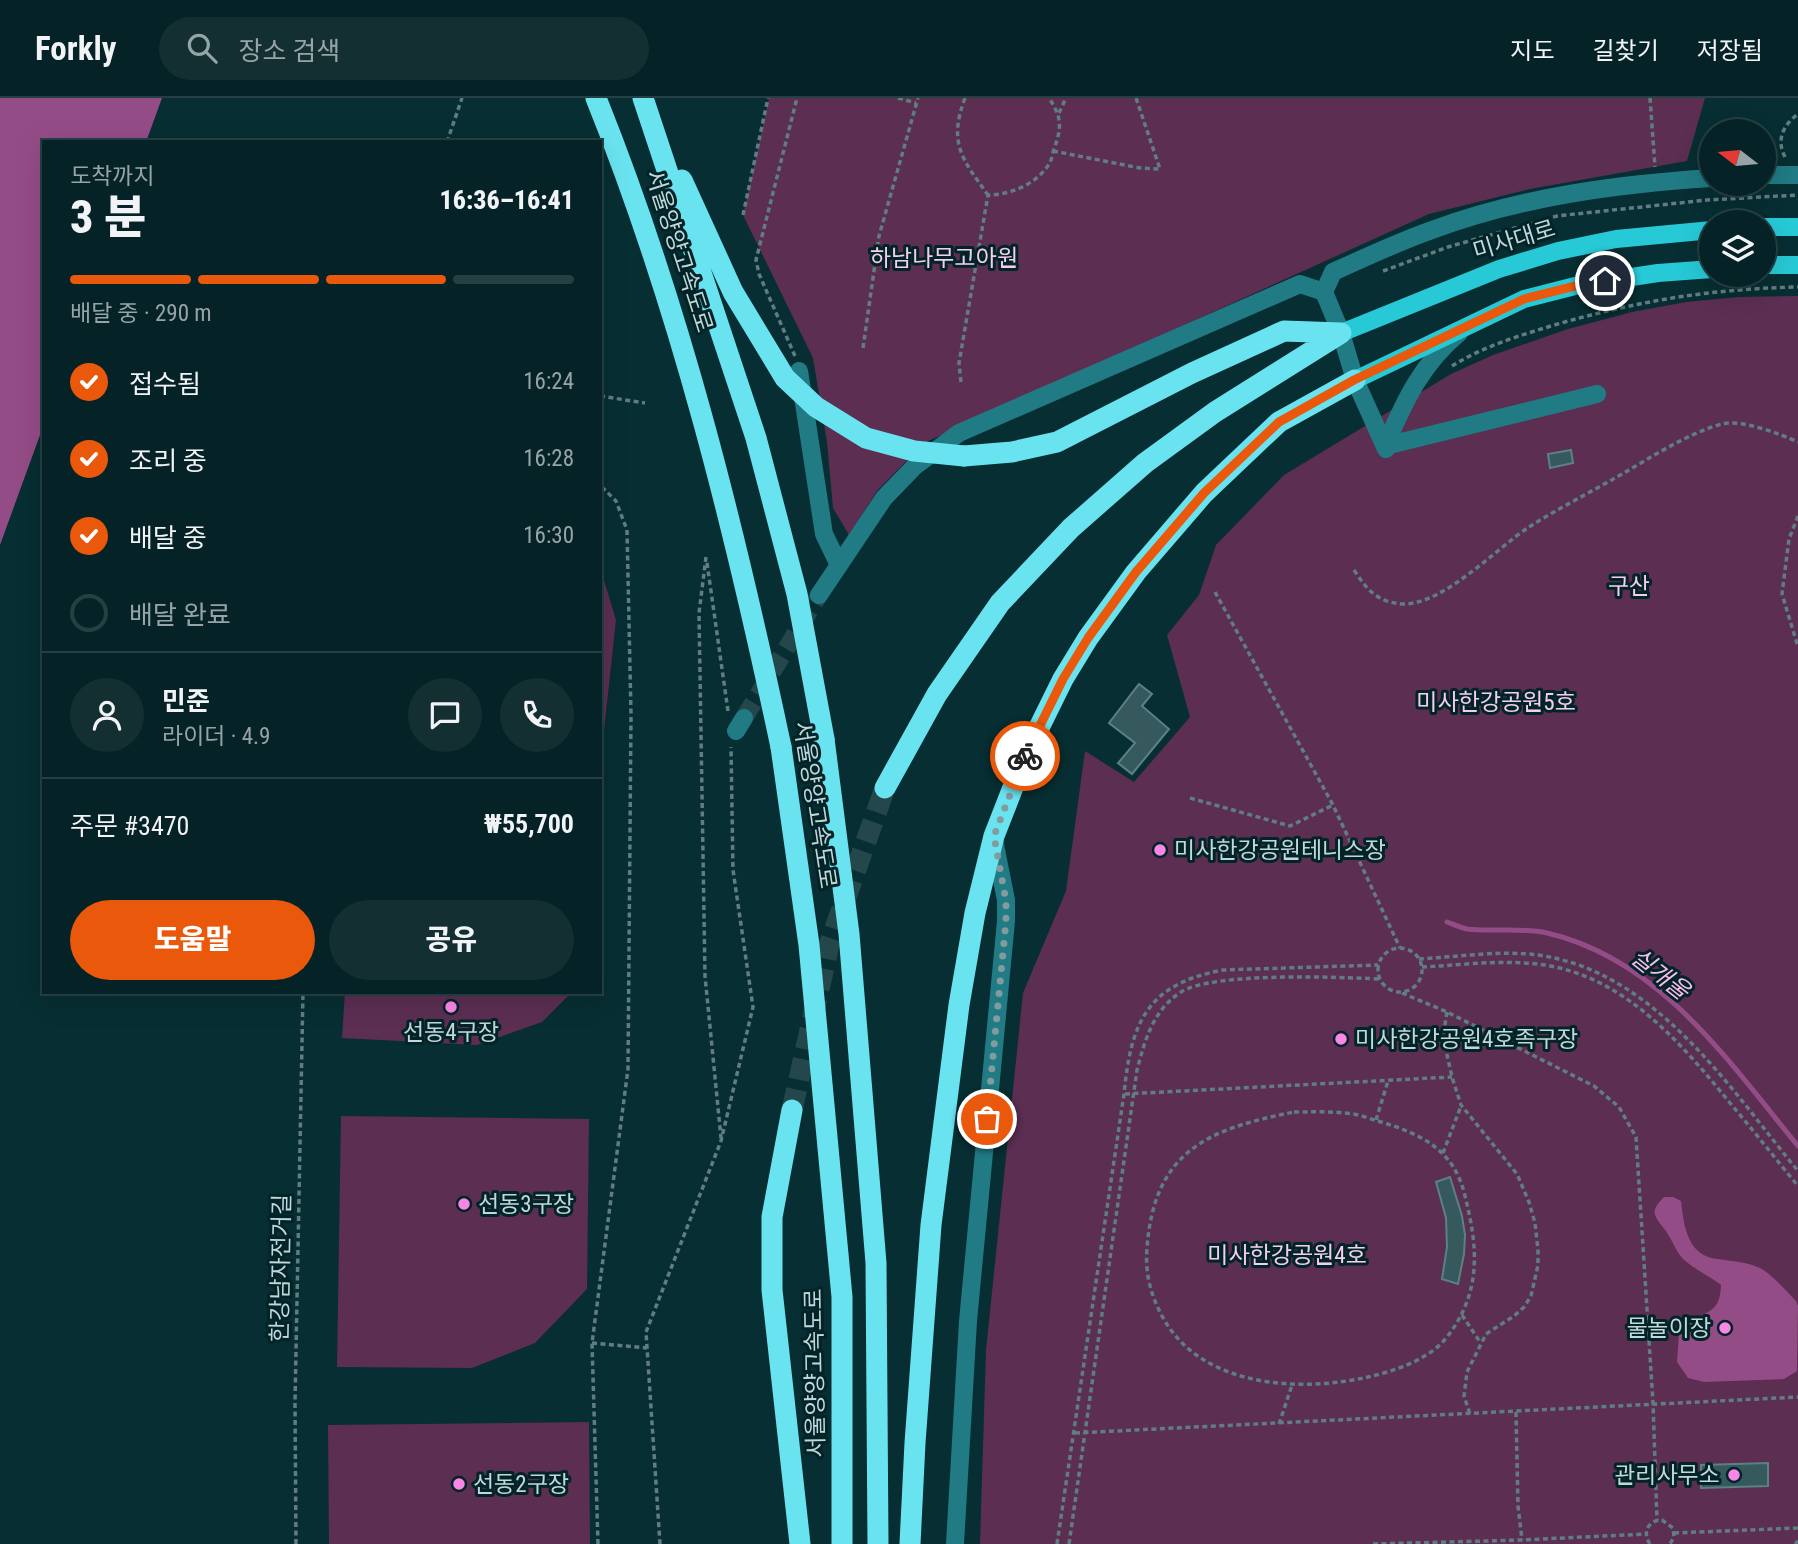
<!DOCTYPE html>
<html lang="ko">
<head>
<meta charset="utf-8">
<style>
	:root { --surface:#052226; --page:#132f32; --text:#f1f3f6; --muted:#97a4a7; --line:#263f43; --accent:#ea580c }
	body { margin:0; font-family:"Roboto Condensed","Noto Sans KR",sans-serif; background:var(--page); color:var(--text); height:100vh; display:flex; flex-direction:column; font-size:26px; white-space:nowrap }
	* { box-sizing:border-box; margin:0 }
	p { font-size:23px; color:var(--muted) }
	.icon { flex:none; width:38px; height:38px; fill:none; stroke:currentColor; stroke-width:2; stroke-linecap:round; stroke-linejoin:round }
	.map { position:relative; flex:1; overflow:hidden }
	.details { position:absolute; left:42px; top:42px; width:560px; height:854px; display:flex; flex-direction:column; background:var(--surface); border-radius:0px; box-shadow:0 7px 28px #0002,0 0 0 2px var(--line) }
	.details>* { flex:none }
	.needle { width:46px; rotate:286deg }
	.fabs { position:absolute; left:1699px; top:21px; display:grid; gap:14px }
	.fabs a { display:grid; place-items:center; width:77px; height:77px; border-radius:50%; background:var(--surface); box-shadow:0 7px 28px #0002,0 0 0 2px var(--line); font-size:35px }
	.pin { position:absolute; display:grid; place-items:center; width:60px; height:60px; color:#fff; margin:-30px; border:4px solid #fff; border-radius:50%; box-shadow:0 2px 7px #0007 }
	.courier { position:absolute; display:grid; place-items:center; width:70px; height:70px; margin:-35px; border:5px solid #ea580c; border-radius:50%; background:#fff; color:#222; box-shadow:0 2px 9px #0007 }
	.overview em { font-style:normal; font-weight:800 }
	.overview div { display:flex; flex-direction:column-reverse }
	.overview { display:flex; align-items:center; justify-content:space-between; height:119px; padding:0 28px }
	h1 { font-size:46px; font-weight:800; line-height:52px }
	.bar { display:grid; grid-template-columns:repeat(4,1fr); gap:10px 7px; align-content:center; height:84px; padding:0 28px }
	.bar i { height:9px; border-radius:5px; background:var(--line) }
	.bar .current { background:var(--accent) }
	.bar p { grid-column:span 4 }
	.line { display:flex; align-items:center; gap:18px; padding:0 28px; border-top:2px solid var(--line) }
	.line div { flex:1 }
	.round { display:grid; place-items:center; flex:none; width:74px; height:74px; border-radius:37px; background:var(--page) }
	ol { padding:0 28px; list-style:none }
	li { display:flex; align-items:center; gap:21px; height:77px }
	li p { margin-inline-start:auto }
	li .icon { padding:7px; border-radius:50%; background:var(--accent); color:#fff; stroke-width:4 }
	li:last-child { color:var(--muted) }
	li i { width:38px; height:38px; border:4px solid var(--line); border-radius:50% }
	.action { display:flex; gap:14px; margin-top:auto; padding:14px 28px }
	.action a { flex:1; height:80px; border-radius:42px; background:var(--accent); color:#fff; font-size:28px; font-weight:800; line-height:80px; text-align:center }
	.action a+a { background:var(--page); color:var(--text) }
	header { display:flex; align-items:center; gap:42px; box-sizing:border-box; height:98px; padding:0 35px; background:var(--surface); border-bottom:2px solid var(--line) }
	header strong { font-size:33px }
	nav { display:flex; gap:38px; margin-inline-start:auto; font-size:24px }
	.search { width:490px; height:63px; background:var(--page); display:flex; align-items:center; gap:18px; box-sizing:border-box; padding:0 24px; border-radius:38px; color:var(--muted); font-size:26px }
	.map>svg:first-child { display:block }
	.green { fill:#5b2e52 }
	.water { fill:#944c87 }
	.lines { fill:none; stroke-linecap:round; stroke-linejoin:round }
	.stream { stroke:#944c87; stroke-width:5 }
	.building { fill:#35595d; stroke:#5c8185; stroke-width:2 }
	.minor-tunnel { stroke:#23474b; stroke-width:18; stroke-dasharray:18 9; stroke-linecap:butt }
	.highway-tunnel { stroke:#23474b; stroke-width:21; stroke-dasharray:21 10; stroke-linecap:butt }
	.path { stroke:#607d81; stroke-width:3.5; stroke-dasharray:5 3.5; stroke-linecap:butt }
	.minor { stroke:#207b84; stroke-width:18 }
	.major { stroke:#27c9d7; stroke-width:18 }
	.highway { stroke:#6ae3f0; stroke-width:21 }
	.highway-bridge { stroke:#6ae3f0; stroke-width:21 }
	.done { stroke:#819b9e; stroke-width:7; stroke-dasharray:0 12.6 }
	.route { stroke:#ea580c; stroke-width:9 }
	.poi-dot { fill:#fb86e5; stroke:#002428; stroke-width:2.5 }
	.labels { text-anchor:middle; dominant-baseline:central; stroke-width:6; stroke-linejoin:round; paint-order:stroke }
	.street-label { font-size:23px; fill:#c3d6d8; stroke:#002428 }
	.park-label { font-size:23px; fill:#f6cdeb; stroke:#002428 }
	.poi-label { font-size:23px; fill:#c3d6d8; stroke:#002428; text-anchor:start }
	.water-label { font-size:24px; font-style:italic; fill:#f8bbea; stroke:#002428 }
</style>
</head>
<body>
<header>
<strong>Forkly</strong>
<div class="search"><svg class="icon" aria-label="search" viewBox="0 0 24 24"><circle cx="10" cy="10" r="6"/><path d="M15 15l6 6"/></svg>장소 검색</div>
<nav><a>지도</a><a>길찾기</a><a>저장됨</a></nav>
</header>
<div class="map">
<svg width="1798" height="1446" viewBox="0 0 1798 1446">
	<rect width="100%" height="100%" fill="#072e32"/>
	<path class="green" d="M769 0H1705L1687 63 1530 91 1429 116 924 345 877 393 849 437 833 410 827 344 813 260 743 117Z
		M1798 198V1446H980L986 1252 1023 895 1066 793 1085 653 1134 684 1190 619 1167 537 1199 497 1216 447 1284 377 1451 276 1493 257 1568 231 1632 214 1686 204 1738 199Z
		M600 469 616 522 602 651 600 650Z
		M345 894H572L542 924 477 947 342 940Z
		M341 1018 589 1021 587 1191 535 1245 472 1270 337 1269Z
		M589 1324 590 1446H329L328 1327Z"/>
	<path class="water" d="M0 0H162L146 44H44V326L0 447Z
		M1664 1099H1673L1681 1103C1684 1128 1687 1158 1718 1161 1731 1163 1747 1164 1760 1170 1773 1177 1785 1192 1796 1203L1798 1208 1797 1273 1784 1281 1704 1284 1688 1280 1677 1264 1679 1235C1685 1230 1690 1224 1697 1220 1714 1211 1720 1209 1721 1187 1709 1178 1694 1171 1683 1161 1675 1152 1672 1141 1665 1132 1654 1117 1649 1114 1664 1099Z"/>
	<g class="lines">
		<path class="stream" d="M1447 824C1453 826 1461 830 1467 831 1492 834 1521 829 1547 835 1660 861 1729 964 1798 1048"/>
	</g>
	<path class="building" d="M1571 352 1573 365 1550 370 1548 356Z
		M1139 586 1152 596 1142 608 1169 631 1132 676 1118 665 1135 645 1109 625Z
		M1450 1079 1462 1118 1465 1137 1464 1156 1458 1186 1442 1181 1447 1149 1446 1120 1436 1084Z
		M1768 1365V1388L1701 1390V1367Z"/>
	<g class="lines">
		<path class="minor-tunnel" d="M744 620 819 497"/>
		<path class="highway-tunnel" d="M792 1012 829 847 885 690"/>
		<path class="path" d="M898 0 916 5
			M965 0C948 45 962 61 988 97
			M1650 0 1655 69
			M1059 15 1066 0
			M447 44 462 0
			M1053 53 1140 70 1160 71 1136 0
			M1785 59C1776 42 1783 27 1798 16
			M743 117 768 0
			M1383 173 1448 149 1557 118 1707 102 1798 97
			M863 250 879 138 918 0
			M795 258 759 176 756 162 797 0
			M1452 268C1482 249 1518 238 1551 228 1636 203 1710 191 1798 189
			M961 284 959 265 988 97C1010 97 1037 86 1049 66 1052 62 1052 56 1054 51 1062 29 1062 20 1049 0
			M600 298 645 305
			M1798 418 1789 441 1782 496 1798 549
			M706 459 699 515 705 878 721 1040
			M707 465 728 613
			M1354 472C1367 492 1378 505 1404 506 1444 506 1497 450 1529 429 1559 410 1591 394 1622 376 1652 359 1688 335 1722 326 1742 321 1780 336 1798 344
			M1215 494 1333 707 1400 850
			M1190 700 1290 728 1333 707
			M1378 872a22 22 0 1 1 44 0a22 22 0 1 1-44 0Z
			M1419 861C1455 859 1502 852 1537 857 1654 872 1729 989 1798 1073
			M1422 869C1462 867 1505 861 1545 867 1626 880 1681 945 1730 1005 1753 1032 1775 1060 1798 1088
			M1402 895 1447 914 1594 988 1619 1009 1636 1039 1653 1305 1657 1422
			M1447 914 1443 939 1452 979 1461 1007 1517 1076 1529 1104 1535 1125 1538 1152V1167L1531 1198 1524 1209 1514 1218 1486 1236 1467 1274 1464 1298 1470 1316
			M1125 996 1452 979
			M1294 1014C1314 1014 1333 1013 1353 1016 1361 1017 1370 1021 1378 1023 1421 1036 1454 1051 1465 1098 1478 1149 1482 1194 1447 1239 1430 1261 1395 1273 1368 1279 1298 1295 1198 1289 1161 1216 1150 1195 1145 1174 1147 1150 1154 1053 1208 1031 1294 1014Z
			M1376 1022 1388 983
			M1443 1055 1461 1008
			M1462 1217 1480 1244
			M592 1245 647 1250
			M1516 1314 1518 1408 1522 1442
			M1279 1326 1292 1287
			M1075 1335 1798 1299
			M1674 1435 1798 1430
			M296 1446 295 1305 303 894
			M598 1446 592 1245 628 971 631 617 627 432 616 403 600 387
			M660 1446 646 1234 721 1043 753 909 733 772 731 649
			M1057 1446 1124 996C1131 924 1147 886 1223 872L1378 867
			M1069 1446 1137 972C1145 942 1153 912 1181 894 1213 874 1338 879 1379 881
			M1373 1446 1522 1442 1646 1436
			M1650 1446C1642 1435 1648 1422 1662 1422L1673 1430 1674 1439 1670 1446
			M1795 1446 1798 1443"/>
		<path class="minor" d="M1764 77H1798
			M799 273 824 436 839 467
			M1385 348 1597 296
			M1385 348C1404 305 1421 266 1459 235
			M1386 351 1355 282 1341 235 1324 194 1333 174C1366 159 1398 144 1432 132 1520 99 1618 86 1712 80
			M819 497 884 400 915 368 959 335 1300 186 1324 194
			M736 633 744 620
			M955 1446 968 1223 1006 823V802L994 742"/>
		<path class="major" d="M1764 129H1798
			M1764 167H1798
			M1341 235 1499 171 1558 153 1616 141 1712 132
			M1355 282 1524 201 1579 187 1658 175 1712 171"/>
		<path class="highway" d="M964 358 1012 354 1057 344 1192 275 1284 233 1341 235
			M824 641 849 836 876 1165 878 1446
			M781 649 809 847 842 1199V1446
			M885 690 937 596 1000 505 1071 430 1145 365 1215 314 1341 235
			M792 1012 772 1119V1192L800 1446
			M910 1446 915 1345 931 1127 959 907 975 815 994 738 1026 656 1063 581 1088 540 1136 474 1204 395 1279 324 1355 282"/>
		<path class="highway-bridge" d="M596 0C680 209 734 428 781 649
			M643 0 756 340 797 496 824 641
			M682 82 733 194 785 280 816 309 866 340 914 353 964 358"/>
	</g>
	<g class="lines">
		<path class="done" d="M987 1021 1006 823V803L994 738 1025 658"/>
		<path class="route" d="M1025 658 1063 581 1088 540 1136 474 1204 395 1279 324 1354 282 1524 201 1579 187 1605 183"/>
	</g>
	<g class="poi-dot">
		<circle cx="1160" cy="752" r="7"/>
		<circle cx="451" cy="909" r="7"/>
		<circle cx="1341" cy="941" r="7"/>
		<circle cx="464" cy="1106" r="7"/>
		<circle cx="1725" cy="1230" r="7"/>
		<circle cx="1734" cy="1377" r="7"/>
		<circle cx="459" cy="1386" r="7"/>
	</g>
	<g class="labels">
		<g class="street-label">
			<text transform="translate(1514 142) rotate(-17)">미사대로</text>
			<text transform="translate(679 153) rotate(72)">서울양양고속도로</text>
			<text transform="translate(815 707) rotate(81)">서울양양고속도로</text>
			<text transform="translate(281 1170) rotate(-89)">한강남자전거길</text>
			<text transform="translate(815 1275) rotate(-91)">서울양양고속도로</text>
		</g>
		<g class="park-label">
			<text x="944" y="160">하남나무고아원</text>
			<text x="1629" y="488">구산</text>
			<text x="1496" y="604">미사한강공원5호</text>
			<text x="1287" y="1157">미사한강공원4호</text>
		</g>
		<g class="poi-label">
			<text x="1174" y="752">미사한강공원테니스장</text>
			<text x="451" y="934" text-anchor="middle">선동4구장</text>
			<text x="1355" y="941">미사한강공원4호족구장</text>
			<text x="478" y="1106">선동3구장</text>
			<text x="1711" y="1230" text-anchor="end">물놀이장</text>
			<text x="1720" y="1377" text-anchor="end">관리사무소</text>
			<text x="473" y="1386">선동2구장</text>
		</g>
		<g class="water-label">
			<text transform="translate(1660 876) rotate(38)">실개울</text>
		</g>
	</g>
</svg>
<div class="fabs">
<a><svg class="needle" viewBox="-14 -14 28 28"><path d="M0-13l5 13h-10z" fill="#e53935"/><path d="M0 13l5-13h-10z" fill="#97a4a7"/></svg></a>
<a><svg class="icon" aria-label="layers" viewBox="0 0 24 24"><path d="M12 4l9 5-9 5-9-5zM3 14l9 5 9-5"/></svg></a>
</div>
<div class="pin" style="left:987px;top:1021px;background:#ea580c"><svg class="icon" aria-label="bag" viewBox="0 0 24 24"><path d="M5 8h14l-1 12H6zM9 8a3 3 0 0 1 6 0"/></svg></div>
<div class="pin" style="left:1605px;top:183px;background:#1f2937"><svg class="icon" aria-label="home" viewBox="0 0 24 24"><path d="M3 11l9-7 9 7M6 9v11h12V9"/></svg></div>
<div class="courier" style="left:1025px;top:658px"><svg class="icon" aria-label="bike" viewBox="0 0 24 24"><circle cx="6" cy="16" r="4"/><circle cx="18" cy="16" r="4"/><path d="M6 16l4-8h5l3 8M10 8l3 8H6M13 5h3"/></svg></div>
<section class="details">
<div class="overview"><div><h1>3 분</h1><p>도착까지</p></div><em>16:36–16:41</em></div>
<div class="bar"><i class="current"></i><i class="current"></i><i class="current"></i><i></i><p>배달 중 · 290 m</p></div>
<ol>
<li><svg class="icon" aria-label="check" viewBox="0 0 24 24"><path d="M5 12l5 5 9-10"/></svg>접수됨<p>16:24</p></li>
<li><svg class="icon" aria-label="check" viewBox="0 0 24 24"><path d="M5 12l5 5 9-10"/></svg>조리 중<p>16:28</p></li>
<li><svg class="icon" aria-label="check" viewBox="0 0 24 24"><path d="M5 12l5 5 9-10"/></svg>배달 중<p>16:30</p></li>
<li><i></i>배달 완료</li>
</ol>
<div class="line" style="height:126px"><a class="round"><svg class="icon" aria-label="person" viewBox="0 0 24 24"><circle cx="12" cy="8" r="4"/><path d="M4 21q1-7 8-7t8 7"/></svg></a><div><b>민준</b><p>라이더 · 4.9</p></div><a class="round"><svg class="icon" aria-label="chat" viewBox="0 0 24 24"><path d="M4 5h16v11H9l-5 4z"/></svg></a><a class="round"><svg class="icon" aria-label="phone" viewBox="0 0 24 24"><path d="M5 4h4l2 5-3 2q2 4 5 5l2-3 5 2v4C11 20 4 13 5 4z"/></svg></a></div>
<div class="line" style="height:91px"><div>주문 #3470</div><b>₩55,700</b></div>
<div class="action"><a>도움말</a><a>공유</a></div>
</section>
</div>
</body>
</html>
